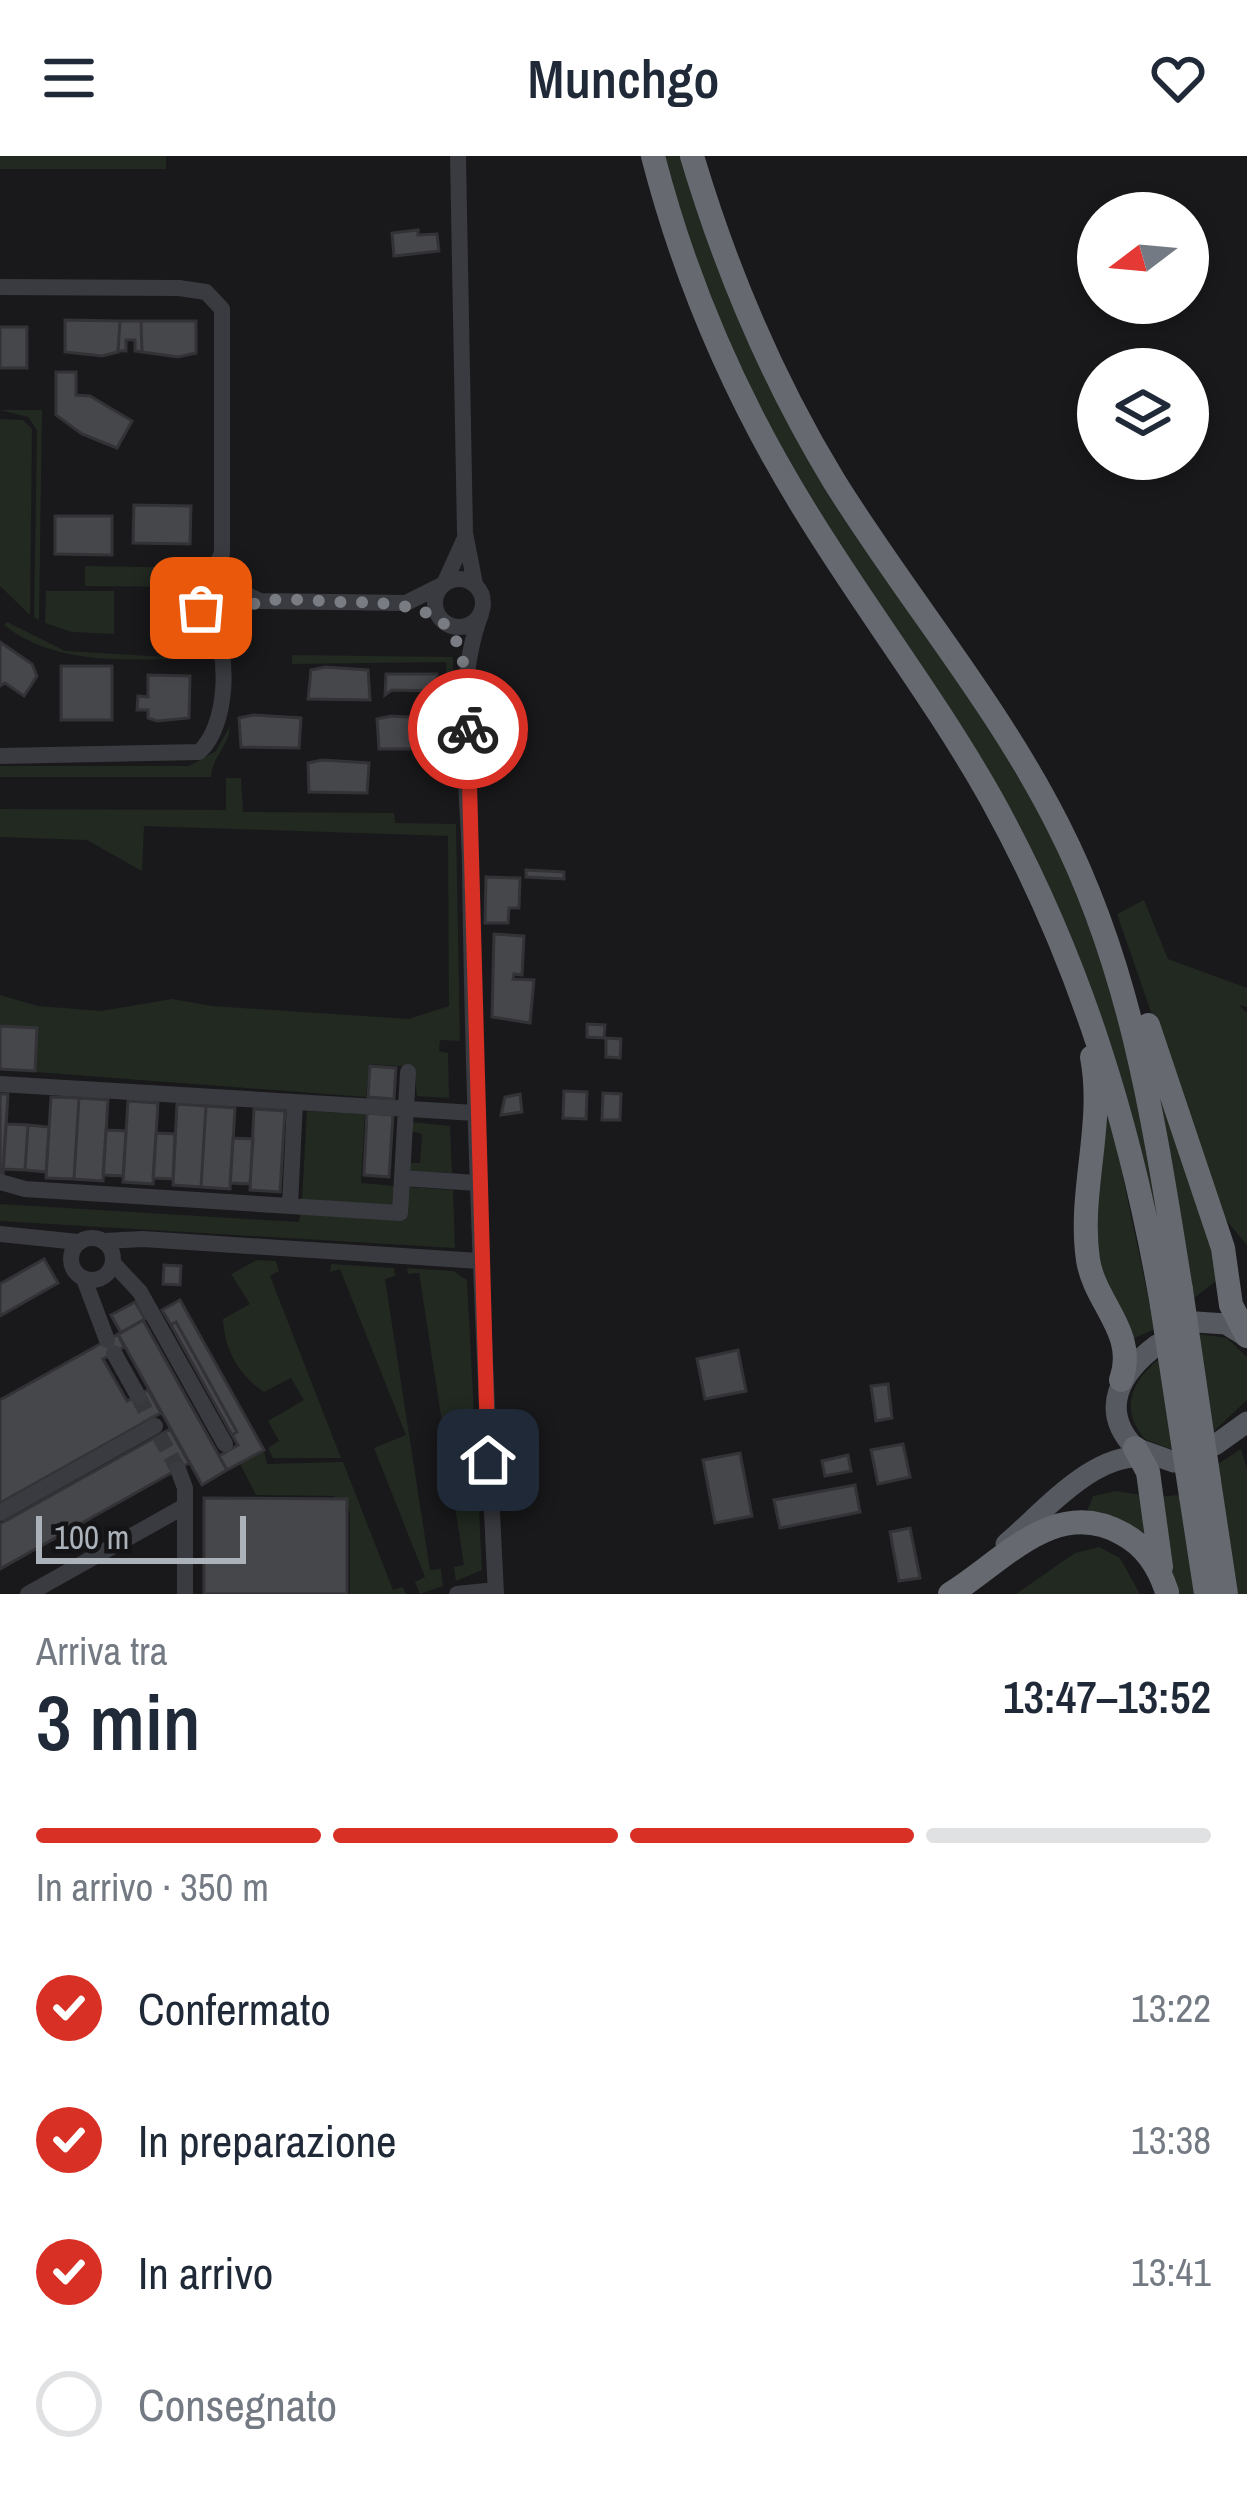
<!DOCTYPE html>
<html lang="it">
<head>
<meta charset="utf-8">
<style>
	:root { --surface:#fff; --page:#f6f6f7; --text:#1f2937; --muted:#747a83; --line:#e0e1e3; --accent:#d93025 }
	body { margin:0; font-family:"Archivo Narrow",sans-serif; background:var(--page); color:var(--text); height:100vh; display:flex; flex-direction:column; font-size:45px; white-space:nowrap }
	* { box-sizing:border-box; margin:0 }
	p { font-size:39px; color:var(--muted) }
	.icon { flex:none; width:66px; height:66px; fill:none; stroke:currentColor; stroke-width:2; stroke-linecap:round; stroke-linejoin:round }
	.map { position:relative; height:1438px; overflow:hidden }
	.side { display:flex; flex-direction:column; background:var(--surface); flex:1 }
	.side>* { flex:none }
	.needle { width:78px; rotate:254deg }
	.fabs { position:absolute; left:1077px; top:36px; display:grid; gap:24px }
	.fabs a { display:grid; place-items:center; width:132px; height:132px; border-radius:50%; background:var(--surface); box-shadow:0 6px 18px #0003; font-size:60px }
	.scale { position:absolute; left:36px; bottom:30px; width:210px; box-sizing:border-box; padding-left:12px; border:6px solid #acb2ba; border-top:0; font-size:33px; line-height:42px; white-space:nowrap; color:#acb2ba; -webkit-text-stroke:9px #141416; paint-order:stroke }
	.pin { position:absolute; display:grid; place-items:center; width:102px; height:102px; color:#fff; margin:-51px; border-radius:24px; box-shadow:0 6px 18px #0006 }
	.courier { position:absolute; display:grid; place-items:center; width:120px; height:120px; margin:-60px; border:9px solid #d93025; border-radius:50%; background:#fff; color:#222; box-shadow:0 3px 15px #0007 }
	.headline em { font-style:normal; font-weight:600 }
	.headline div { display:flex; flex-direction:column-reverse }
	.headline { display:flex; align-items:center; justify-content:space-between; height:204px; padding:0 36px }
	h1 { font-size:78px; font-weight:600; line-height:90px }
	.bar { display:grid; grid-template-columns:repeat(4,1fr); gap:18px 12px; align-content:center; height:144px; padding:0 36px }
	.bar i { height:15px; border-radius:9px; background:var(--line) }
	.bar .current { background:var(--accent) }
	.bar p { grid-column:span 4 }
	ol { padding:0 36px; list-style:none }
	li { display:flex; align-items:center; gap:36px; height:132px }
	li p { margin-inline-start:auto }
	li .icon { padding:12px; border-radius:50%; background:var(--accent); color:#fff; stroke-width:4 }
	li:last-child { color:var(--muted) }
	li i { width:66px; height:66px; border:6px solid var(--line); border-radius:50% }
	header { display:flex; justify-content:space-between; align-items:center; height:156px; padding:0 36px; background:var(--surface); font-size:54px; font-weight:600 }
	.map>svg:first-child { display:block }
	.green { fill:#212921 }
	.building { fill:#46474b; stroke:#333337; stroke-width:3 }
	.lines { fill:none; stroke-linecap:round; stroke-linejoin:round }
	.minor-tunnel { stroke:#36383b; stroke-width:16; stroke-dasharray:16 8; stroke-linecap:butt }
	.minor { stroke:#3a3b40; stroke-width:16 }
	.major { stroke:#56595f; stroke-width:21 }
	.highway { stroke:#666a70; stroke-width:24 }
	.highway-bridge { stroke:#666a70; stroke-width:24 }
	.done { stroke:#797c82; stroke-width:12; stroke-dasharray:0 21.6 }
	.route { stroke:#d93025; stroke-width:15 }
</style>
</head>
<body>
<header><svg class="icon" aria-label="menu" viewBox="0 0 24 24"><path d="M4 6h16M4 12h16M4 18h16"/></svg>Munchgo<svg class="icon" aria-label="heart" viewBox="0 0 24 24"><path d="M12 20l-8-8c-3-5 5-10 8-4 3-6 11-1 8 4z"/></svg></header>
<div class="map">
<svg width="1247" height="1438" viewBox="0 0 1247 1438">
	<rect width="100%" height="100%" fill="#19191b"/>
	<path class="green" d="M0 0H166V13H0Z
		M662 0H683L731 140 1058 688 1116 836 1159 1057 1154 1058 1087 826 812 351 720 172Z
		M0 254H42L39 464 34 461 37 274 28 261Z
		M0 263 23 264 32 273 30 459 0 430Z
		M85 410 203 412 188 431 85 430Z
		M46 435H114V478L72 476 45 467Z
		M7 466 65 495 201 503C134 502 60 513 4 469Z
		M292 499 453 501 456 608H448L446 506 292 508Z
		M230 570C229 591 212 600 211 621H0V610H189L216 595Z
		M226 622H241L243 656 394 657 395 667 456 668 460 885 440 884 439 895 448 897 449 942 417 940 414 911 369 908 366 941 35 916 37 873 0 870V839L38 850 101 855 172 843 212 850 409 863 449 850 448 680 144 670 142 715 87 684 0 681V653L226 654Z
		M1144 744 1168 803 1247 832V851L1239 849 1247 857V1089L1221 1058 1117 758Z
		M1158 927 1216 1092 1218 1123 1193 1143Z
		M1107 946 1155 1173 1132 1183 1102 1128 1093 1089Z
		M307 955 365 958 361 1027 395 1030 394 1050 302 1043Z
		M412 966 450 970 452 1017 409 1015V1007H420L422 978 411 975Z
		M408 1031 453 1034 455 1092 0 1065V1048L299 1066 301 1056 405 1064Z
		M257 1104 276 1105 279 1115 270 1120 341 1302H273L268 1292 279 1285 268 1265 304 1244 291 1222 264 1236C238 1218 225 1195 223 1163L250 1148 231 1118Z
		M331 1108 394 1112 395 1120 385 1123 430 1414 441 1413 443 1430 420 1438 415 1426 425 1421 374 1292 406 1279 340 1113 330 1116Z
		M407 1112 453 1115 467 1124 482 1414 456 1425 454 1411 464 1409 419 1117 408 1118Z
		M1198 1178 1227 1182 1247 1201V1244L1213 1276Z
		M1159 1203 1173 1294 1145 1283C1119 1253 1131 1226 1159 1203Z
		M1241 1293 1247 1313V1438H1238L1218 1318V1308Z
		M264 1294 267 1308 343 1306 393 1434 403 1431 406 1438H350V1356L334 1340 256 1339 240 1308Z
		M1115 1335 1142 1339 1146 1384 1086 1358 1093 1340Z
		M1179 1339 1194 1438H1174L1156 1341Z
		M1099 1391 1120 1402 1140 1438H1016L1075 1397Z"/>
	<path class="building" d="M418 74V79L437 78 439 95 394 100 392 77Z
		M65 164 120 165 118 196 102 200 65 196Z
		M120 165H141L142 196 135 195V184H126V195H118Z
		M141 165H196V197L178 201 142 196Z
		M0 171H27V212H0Z
		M56 216H76V239L90 240 132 265 117 292 82 278 56 259Z
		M134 349 191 350 190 388 133 387Z
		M55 360H112V399L55 398Z
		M0 486 32 508 37 520 24 540 5 527 0 530Z
		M61 510H112V564H61Z
		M325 511 368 514 370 544 308 543 311 514Z
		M386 518H437V535L392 534 385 539Z
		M148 519 190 520 189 562 157 565 148 562V554H137L138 540 148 541Z
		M253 559 301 562 299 592 241 591 239 562Z
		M391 560 439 563 437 593H379L377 563Z
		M322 604 369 607 367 637 309 636 308 607Z
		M526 714 564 716V723L526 721Z
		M486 721 520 722 519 752H509L508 767H485Z
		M494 778 524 780 522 819 514 818 513 823 534 824 530 867 492 861Z
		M587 868 605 869 604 882 587 881Z
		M0 870 37 872 35 915 0 913Z
		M606 882 621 883 620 902 606 901Z
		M370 910 396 912 394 943 368 941Z
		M564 935 587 936 586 963 563 962Z
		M603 937 621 938 620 964H602Z
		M0 938H8L3 1019H0Z
		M520 938 522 956 501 959 505 941Z
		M51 941 79 942 74 1023 46 1022Z
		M79 942 108 944 103 1025 74 1023Z
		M128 945 158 947 153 1028 123 1026Z
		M177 948 206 950 201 1031 173 1029Z
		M206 950 235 952 230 1033 201 1031Z
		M254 953 285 955 280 1036 250 1034Z
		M367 957 393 959 389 1021 364 1019Z
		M6 968 28 969 25 1014 3 1013Z
		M28 969 49 971 46 1016 25 1014Z
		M106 974 126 975 123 1020 103 1019Z
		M156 977 175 978 173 1023 153 1022Z
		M233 982 253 983 250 1028 230 1027Z
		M44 1103 58 1127 0 1160V1128Z
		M164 1109 181 1110 180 1129 163 1128Z
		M180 1144 264 1294 227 1314 219 1300 238 1289 232 1279 237 1276 176 1166 171 1169 162 1154Z
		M135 1146 145 1163 121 1177 111 1159Z
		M143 1164 227 1314 202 1329 118 1178Z
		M176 1166 237 1276 232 1279 171 1169Z
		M118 1178 124 1191 103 1203 127 1245 148 1234 161 1257 0 1347V1244Z
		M738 1194 746 1235 705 1243 697 1203Z
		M888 1228 892 1262 876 1265 871 1230Z
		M170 1273 189 1307 0 1413V1368Z
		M903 1288 910 1321 878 1328 871 1294Z
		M740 1297 752 1360 715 1367 703 1304Z
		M848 1299 851 1315 825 1320 822 1305Z
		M855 1329 860 1356 780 1372 774 1344Z
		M204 1342 347 1343V1438H204Z
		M910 1372 920 1422 899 1425 890 1376Z"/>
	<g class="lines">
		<path class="minor-tunnel" d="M138 1240 150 1263
			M159 1279 178 1313"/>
		<path class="minor" d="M458 0 465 377 475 428
			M0 131 179 132 206 136 222 153V397L200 445 210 463C225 470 237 465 243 450L240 432 224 423 210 426
			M435 447a24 24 0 1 1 48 0a24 24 0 1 1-48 0Z
			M243 437 260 445 406 447 444 428 464 384
			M481 458C452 534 469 631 470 711 473 954 484 1196 496 1438
			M0 600 199 596C228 571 231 494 210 463
			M0 928 475 957
			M402 1022 477 1027
			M0 1026 25 1033 400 1057 408 916
			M290 1049 295 946
			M0 1078 78 1086
			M71 1103a21 21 0 1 1 42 0a21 21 0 1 1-42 0Z
			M104 1085 143 1083 479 1105
			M113 1107 140 1136 225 1288
			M84 1123 107 1184
			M114 1197 138 1240
			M178 1313 185 1332V1438
			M0 1357 155 1270
			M28 1438 185 1350
			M457 1438 496 1434"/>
		<path class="major" d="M1196 1166 1226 1168 1247 1181
			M1157 1189C1121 1216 1098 1253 1135 1292L1174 1306
			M1215 1289 1247 1266
			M1006 1388C1044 1356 1097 1291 1151 1302"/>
		<path class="highway" d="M653 0C685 124 736 242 803 351 863 450 934 541 991 642 1080 802 1131 970 1162 1149
			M692 0C726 114 772 223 834 325 906 441 996 546 1058 669 1133 816 1155 973 1181 1134
			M1148 869 1223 1092 1231 1149 1247 1180
			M1092 901C1105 969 1078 1036 1088 1104 1095 1148 1138 1177 1121 1224
			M1135 1292 1148 1316 1161 1411
			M1209 1325 1226 1438
			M1191 1340 1206 1438
			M950 1438C1003 1406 1055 1339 1123 1378 1146 1390 1159 1411 1167 1436"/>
		<path class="highway-bridge" d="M1181 1134 1209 1325
			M1162 1149 1191 1340"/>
	</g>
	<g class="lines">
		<path class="done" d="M201 452 210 463 224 467C238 461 248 447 264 445 290 441 321 446 347 446 454 447 467 470 468 573"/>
		<path class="route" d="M468 573 488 1304"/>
	</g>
</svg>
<div class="fabs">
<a><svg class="needle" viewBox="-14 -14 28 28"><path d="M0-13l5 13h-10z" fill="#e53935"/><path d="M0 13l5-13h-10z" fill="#747a83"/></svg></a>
<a><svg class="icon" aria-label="layers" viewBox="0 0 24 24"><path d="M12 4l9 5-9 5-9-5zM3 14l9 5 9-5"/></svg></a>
</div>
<div class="scale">100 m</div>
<div class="pin" style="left:201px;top:452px;background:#ea580c"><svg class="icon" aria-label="bag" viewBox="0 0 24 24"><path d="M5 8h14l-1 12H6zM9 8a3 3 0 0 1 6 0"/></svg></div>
<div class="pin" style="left:488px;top:1304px;background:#1f2937"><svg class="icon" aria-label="home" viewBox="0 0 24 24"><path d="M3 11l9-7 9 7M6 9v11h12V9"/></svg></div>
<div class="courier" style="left:468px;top:573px"><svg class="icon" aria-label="bike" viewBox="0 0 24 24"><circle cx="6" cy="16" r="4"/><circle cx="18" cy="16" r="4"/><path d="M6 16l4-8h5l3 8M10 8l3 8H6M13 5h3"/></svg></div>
</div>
<section class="side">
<div class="headline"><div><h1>3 min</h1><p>Arriva tra</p></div><em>13:47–13:52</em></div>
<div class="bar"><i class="current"></i><i class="current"></i><i class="current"></i><i></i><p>In arrivo · 350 m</p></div>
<ol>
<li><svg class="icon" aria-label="check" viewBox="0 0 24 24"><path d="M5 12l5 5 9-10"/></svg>Confermato<p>13:22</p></li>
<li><svg class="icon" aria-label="check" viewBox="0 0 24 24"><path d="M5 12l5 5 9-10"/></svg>In preparazione<p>13:38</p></li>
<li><svg class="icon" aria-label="check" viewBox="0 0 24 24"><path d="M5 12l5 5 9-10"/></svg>In arrivo<p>13:41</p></li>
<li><i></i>Consegnato</li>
</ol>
</section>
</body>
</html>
